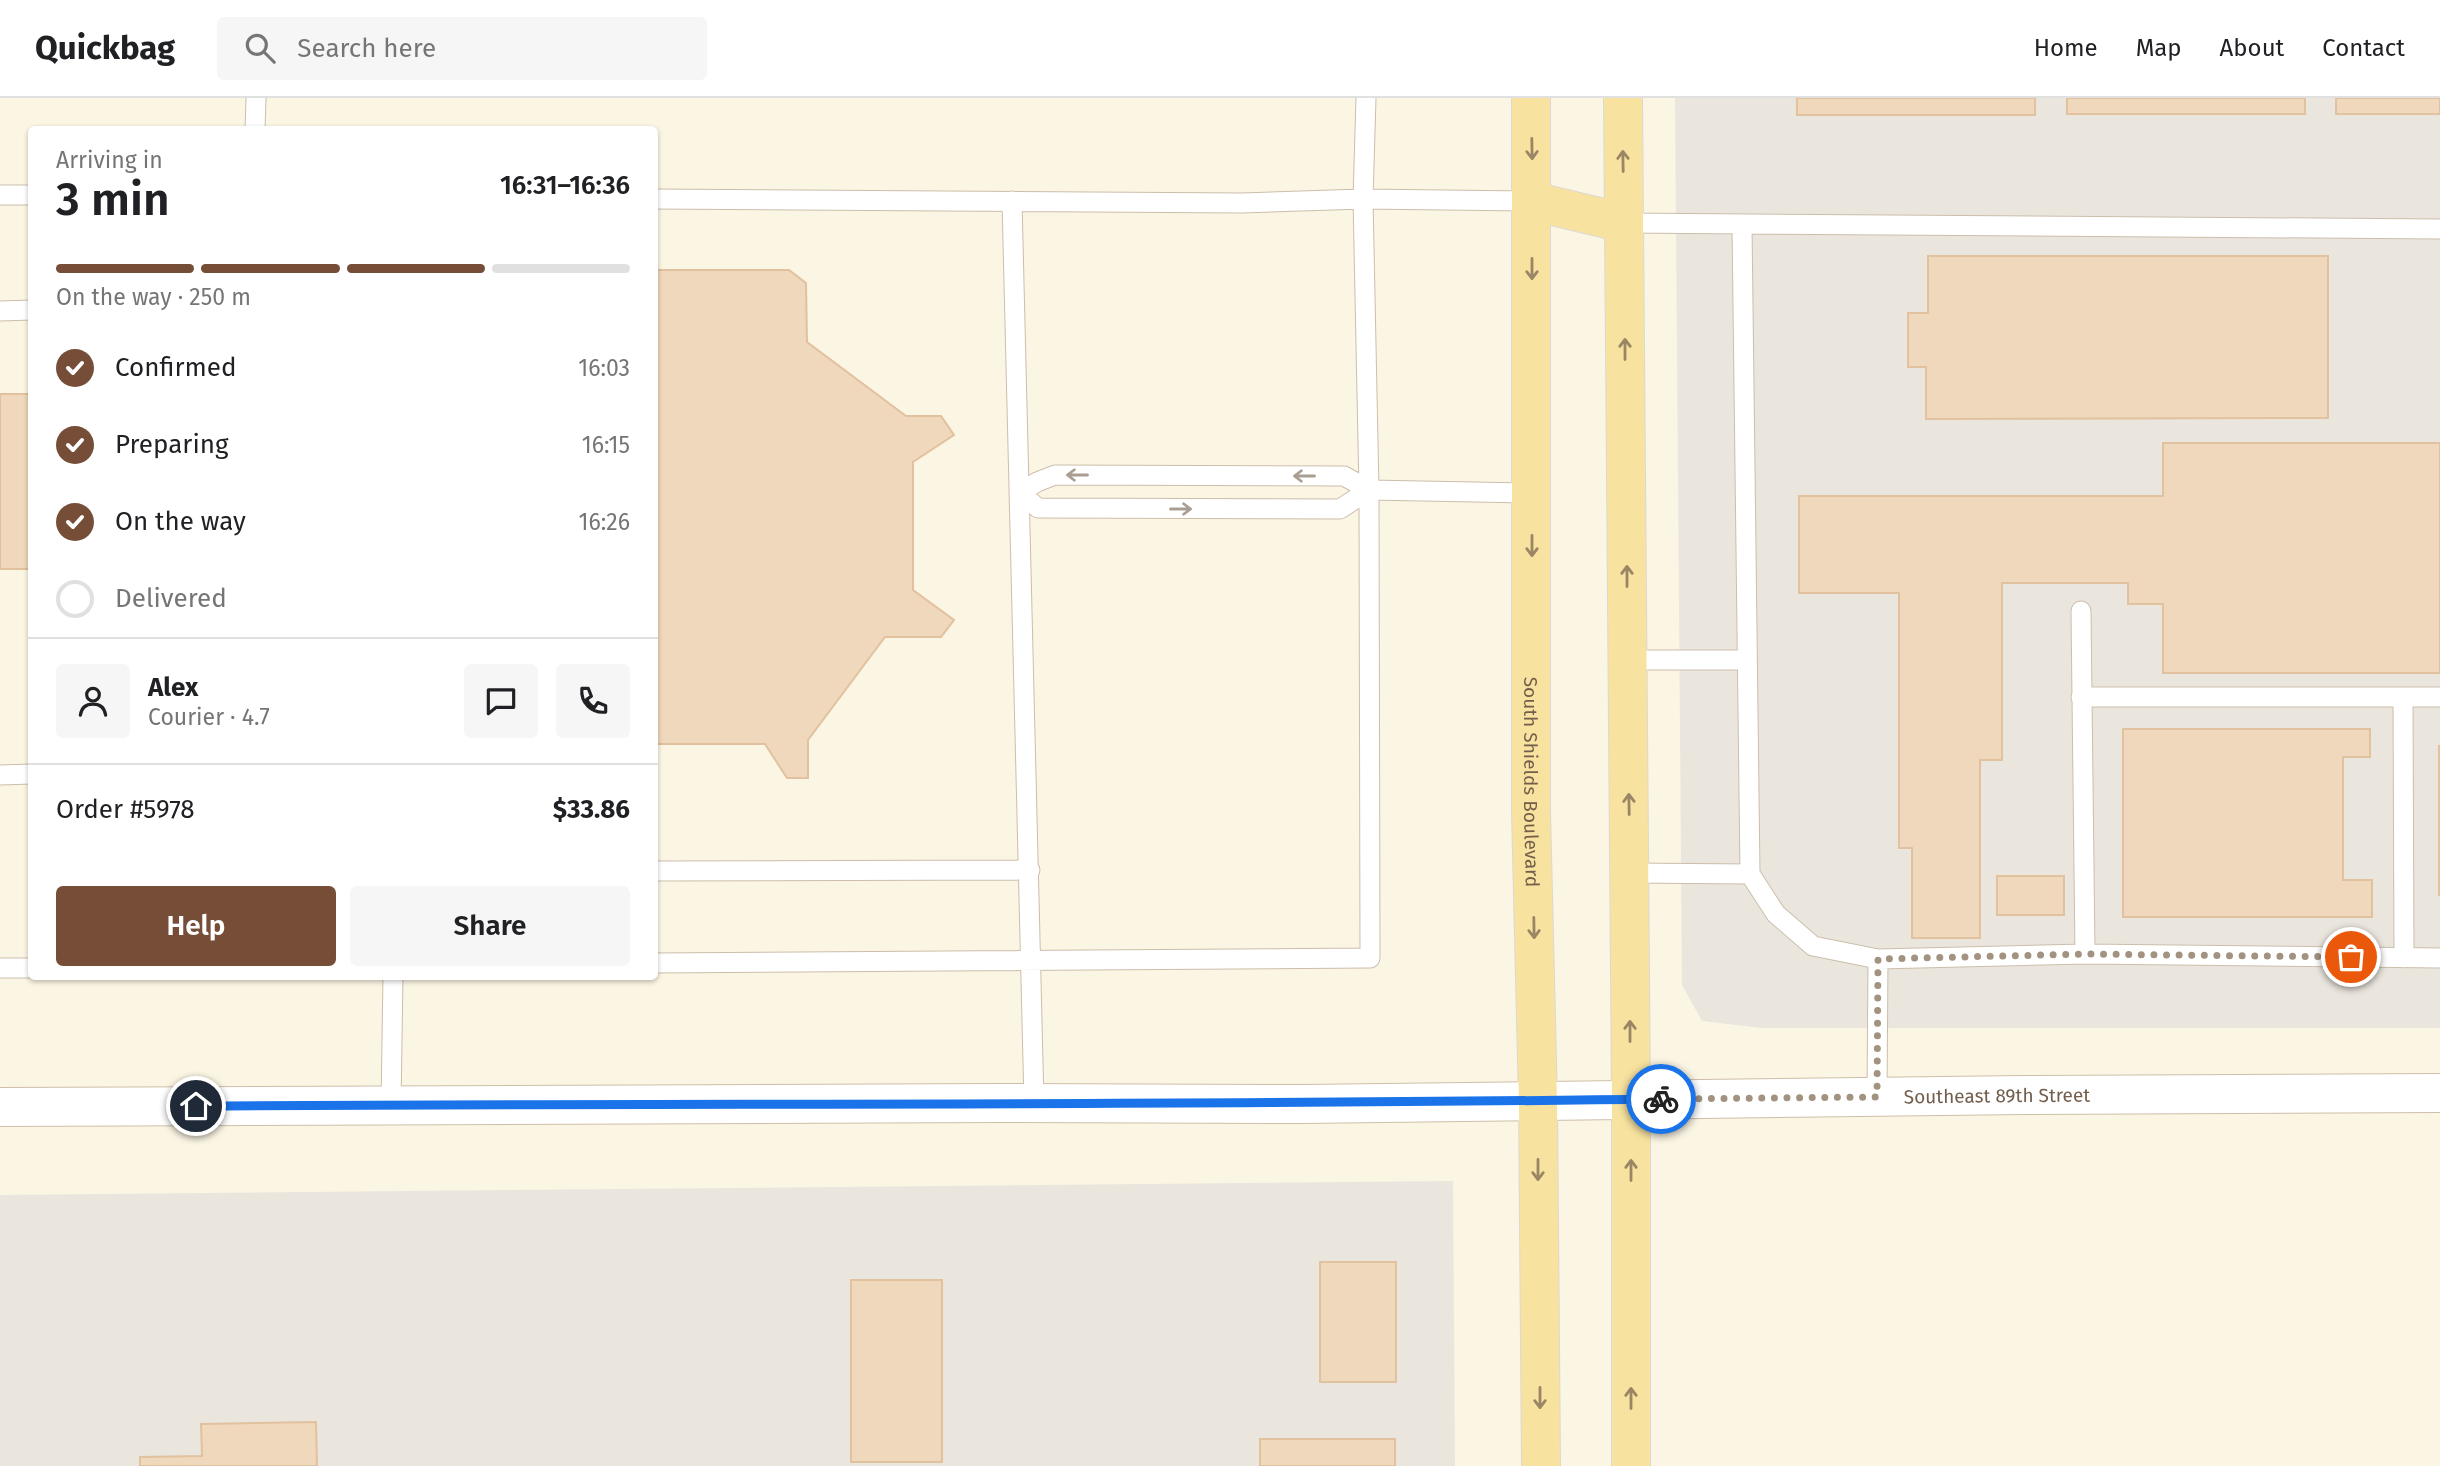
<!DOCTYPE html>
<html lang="en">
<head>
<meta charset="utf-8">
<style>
	:root { --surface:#fff; --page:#f6f6f6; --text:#202124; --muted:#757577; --line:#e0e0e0; --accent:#764d37 }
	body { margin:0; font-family:"Fira Sans",sans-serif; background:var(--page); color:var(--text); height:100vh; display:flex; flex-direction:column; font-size:26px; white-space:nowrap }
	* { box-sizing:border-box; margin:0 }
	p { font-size:23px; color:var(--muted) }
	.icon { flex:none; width:38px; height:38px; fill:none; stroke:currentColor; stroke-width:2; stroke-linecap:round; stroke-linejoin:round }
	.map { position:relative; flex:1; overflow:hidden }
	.sheet { position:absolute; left:28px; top:28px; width:630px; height:854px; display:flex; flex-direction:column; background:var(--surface); border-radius:7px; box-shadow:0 2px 5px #0004 }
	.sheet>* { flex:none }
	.pin { position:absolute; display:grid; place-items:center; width:60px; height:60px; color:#fff; margin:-30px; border:4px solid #fff; border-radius:50%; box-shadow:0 2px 7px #0007 }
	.courier { position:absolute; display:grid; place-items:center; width:70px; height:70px; margin:-35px; border:5px solid #1a73e8; border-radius:50%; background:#fff; color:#222; box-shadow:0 2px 9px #0007 }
	.headline em { font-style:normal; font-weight:600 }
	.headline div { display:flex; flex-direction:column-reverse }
	.headline { display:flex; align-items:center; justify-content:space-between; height:119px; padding:0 28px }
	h1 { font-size:46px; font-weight:600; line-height:52px }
	.bar { display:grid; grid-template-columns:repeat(4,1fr); gap:10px 7px; align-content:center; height:84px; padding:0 28px }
	.bar i { height:9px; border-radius:5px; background:var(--line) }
	.bar .active { background:var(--accent) }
	.bar p { grid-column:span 4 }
	.line { display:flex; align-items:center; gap:18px; padding:0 28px; border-top:2px solid var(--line) }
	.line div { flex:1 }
	.round { display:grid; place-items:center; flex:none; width:74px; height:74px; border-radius:7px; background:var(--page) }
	ol { padding:0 28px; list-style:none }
	li { display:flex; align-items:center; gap:21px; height:77px }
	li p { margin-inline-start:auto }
	li .icon { padding:7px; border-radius:50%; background:var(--accent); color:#fff; stroke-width:4 }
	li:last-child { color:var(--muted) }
	li i { width:38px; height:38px; border:4px solid var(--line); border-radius:50% }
	.action { display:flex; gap:14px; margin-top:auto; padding:14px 28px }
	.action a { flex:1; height:80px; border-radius:7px; background:var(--accent); color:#fff; font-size:28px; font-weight:600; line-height:80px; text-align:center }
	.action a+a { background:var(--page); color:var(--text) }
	header { display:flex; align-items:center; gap:42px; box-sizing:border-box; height:98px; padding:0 35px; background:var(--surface); border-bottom:2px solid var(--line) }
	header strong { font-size:33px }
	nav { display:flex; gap:38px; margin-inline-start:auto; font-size:24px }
	.search { width:490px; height:63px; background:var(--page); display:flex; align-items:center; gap:18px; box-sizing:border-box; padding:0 24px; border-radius:7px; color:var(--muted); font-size:26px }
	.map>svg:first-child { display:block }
	.industrial { fill:#eae6de }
	.building { fill:#efd8bc; stroke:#e1c19e; stroke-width:2 }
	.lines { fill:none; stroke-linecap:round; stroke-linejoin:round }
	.service-casing { stroke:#ccbeab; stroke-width:21 }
	.secondary-casing { stroke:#cebfa9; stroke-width:40 }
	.primary-casing { stroke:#ddd8d4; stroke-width:40 }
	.service { stroke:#fff; stroke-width:19 }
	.secondary { stroke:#fff; stroke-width:38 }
	.primary { stroke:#f7e29f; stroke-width:38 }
	.oneway { stroke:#9a8664 }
	.oneway2 { stroke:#aa9e93 }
	.done { stroke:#a29380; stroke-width:7; stroke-dasharray:0 12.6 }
	.route { stroke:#1a73e8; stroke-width:9 }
	.labels { text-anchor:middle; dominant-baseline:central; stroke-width:7; stroke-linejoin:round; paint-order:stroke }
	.street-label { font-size:19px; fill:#725e4b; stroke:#fef9e9 }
</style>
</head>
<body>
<header>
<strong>Quickbag</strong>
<div class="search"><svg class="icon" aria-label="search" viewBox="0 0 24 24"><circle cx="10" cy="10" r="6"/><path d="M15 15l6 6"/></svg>Search here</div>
<nav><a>Home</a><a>Map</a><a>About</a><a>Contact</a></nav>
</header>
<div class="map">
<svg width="2440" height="1368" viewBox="0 0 2440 1368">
	<rect width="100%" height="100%" fill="#fbf5e3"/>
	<path class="industrial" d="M1675 0H2440V930H1762L1702 923 1682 887Z
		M1453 1083 1455 1368H0V1097Z"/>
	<path class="building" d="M1797 0H2035V17H1797Z
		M2067 0H2305V16H2067Z
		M2336 0H2440V16H2336Z
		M1928 158H2328V320L1926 321V269H1908V215H1928Z
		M654 172H789L806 185 807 244 906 318H941L954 337 913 364V492L954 522 941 539H885L808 642V680H787L765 646H654Z
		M0 296H32V471H0Z
		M2163 345H2440V575H2163V506H2128V485H2002V662H1980V840H1912V750H1899V495H1799V398H2163Z
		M2123 631H2370V659H2343V782H2372V819H2123Z
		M2439 648H2440V797H2439Z
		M1997 778H2064V817H1997Z
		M1320 1164H1396V1284H1320Z
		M851 1182H942V1364H851Z
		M316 1324 317 1368H140V1359L202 1358 201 1326Z
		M1260 1341H1395V1368H1260Z"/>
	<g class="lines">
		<defs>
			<path id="service" d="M255 32 256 0
				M0 97H32
				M654 101 1242 105 1363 101 1532 103
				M1012 103 1034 1005
				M1624 125 2440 131
				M1742 127 1750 776 1776 816 1813 848 1878 861
				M0 213 32 212
				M1369 392 1340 411 1038 410 1020 395 1037 384 1055 377 1344 378 1369 392 1532 395
				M2081 513 2085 856
				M1627 562H1746
				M2081 599H2440
				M2403 599 2404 860
				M0 677 32 676
				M654 773 1030 772
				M1629 775 1750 776
				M654 865 1370 860 1369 392 1363 101 1366 0
				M0 870H32
				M1877 999 1878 861 2085 856 2440 860
				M391 1007 393 878"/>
			<g id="secondary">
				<path id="s1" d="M0 1009 998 1005 1303 1006 2024 997 2440 995"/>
			</g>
			<g id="primary">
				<path id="s2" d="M1531 0V713L1538 1004 1541 1368"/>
				<path d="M1623 0 1631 1001V1368"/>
				<path d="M1532 103 1624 125"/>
			</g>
		</defs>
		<use href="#service" class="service-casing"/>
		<use href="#secondary" class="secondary-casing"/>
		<use href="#primary" class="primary-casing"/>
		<use href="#service" class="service"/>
		<use href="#secondary" class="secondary"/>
		<use href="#primary" class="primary"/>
	</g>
	<defs><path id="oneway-shaft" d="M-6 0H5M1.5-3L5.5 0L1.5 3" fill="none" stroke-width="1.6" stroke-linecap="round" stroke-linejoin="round" transform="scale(1.75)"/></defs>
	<g class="oneway">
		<use href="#oneway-shaft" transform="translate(1532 51) rotate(89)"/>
		<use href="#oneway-shaft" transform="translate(1623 63) rotate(-91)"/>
		<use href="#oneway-shaft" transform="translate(1532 171) rotate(90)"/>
		<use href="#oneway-shaft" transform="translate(1625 251) rotate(-90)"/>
		<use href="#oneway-shaft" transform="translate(1532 448) rotate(90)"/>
		<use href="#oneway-shaft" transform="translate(1627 478) rotate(-90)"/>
		<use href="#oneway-shaft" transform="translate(1629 706) rotate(-91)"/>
		<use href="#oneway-shaft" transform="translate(1534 830) rotate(89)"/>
		<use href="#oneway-shaft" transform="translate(1630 933) rotate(-90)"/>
		<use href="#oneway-shaft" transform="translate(1538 1072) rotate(90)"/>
		<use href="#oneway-shaft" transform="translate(1631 1072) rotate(-90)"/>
		<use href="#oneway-shaft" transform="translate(1540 1300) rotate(90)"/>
		<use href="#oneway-shaft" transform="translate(1631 1300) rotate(-90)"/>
	</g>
	<g class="oneway2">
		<use href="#oneway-shaft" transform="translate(1077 377) rotate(180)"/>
		<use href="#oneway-shaft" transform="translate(1304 378) rotate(-180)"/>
		<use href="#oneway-shaft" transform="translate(1181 411)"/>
	</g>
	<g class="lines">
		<path class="done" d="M1661 1001 1877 999 1878 861 2085 856 2351 859"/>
		<path class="route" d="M196 1008C684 1005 1172 1008 1661 1001"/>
	</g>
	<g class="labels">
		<g class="street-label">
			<text stroke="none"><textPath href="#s2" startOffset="684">South Shields Boulevard</textPath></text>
			<text stroke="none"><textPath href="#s1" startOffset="1997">Southeast 89th Street</textPath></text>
		</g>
	</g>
</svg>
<div class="pin" style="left:2351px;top:859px;background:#ea580c"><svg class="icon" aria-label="bag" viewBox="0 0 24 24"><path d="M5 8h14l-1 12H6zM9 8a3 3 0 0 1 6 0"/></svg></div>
<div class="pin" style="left:196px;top:1008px;background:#1f2937"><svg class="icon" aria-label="home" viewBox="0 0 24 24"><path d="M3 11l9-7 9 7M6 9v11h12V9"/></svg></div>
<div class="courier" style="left:1661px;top:1001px"><svg class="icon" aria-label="bike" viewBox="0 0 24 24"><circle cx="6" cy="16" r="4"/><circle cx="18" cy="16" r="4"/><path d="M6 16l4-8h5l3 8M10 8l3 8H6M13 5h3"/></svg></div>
<section class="sheet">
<div class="headline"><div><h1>3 min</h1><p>Arriving in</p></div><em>16:31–16:36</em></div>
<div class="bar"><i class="active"></i><i class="active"></i><i class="active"></i><i></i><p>On the way · 250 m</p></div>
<ol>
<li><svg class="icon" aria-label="check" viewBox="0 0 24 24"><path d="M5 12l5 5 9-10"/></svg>Confirmed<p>16:03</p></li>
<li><svg class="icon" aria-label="check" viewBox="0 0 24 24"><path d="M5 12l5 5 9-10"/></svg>Preparing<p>16:15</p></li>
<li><svg class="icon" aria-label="check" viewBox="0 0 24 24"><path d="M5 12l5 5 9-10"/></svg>On the way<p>16:26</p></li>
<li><i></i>Delivered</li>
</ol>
<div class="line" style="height:126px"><a class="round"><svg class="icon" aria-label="person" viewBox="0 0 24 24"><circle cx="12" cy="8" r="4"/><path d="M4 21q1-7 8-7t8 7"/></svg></a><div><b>Alex</b><p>Courier · 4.7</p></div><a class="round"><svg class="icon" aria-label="chat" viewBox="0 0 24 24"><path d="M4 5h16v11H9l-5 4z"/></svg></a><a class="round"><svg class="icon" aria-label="phone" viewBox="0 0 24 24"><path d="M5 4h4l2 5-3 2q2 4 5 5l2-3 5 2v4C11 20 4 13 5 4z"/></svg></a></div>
<div class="line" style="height:91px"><div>Order #5978</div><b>$33.86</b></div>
<div class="action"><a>Help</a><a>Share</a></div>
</section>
</div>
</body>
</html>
